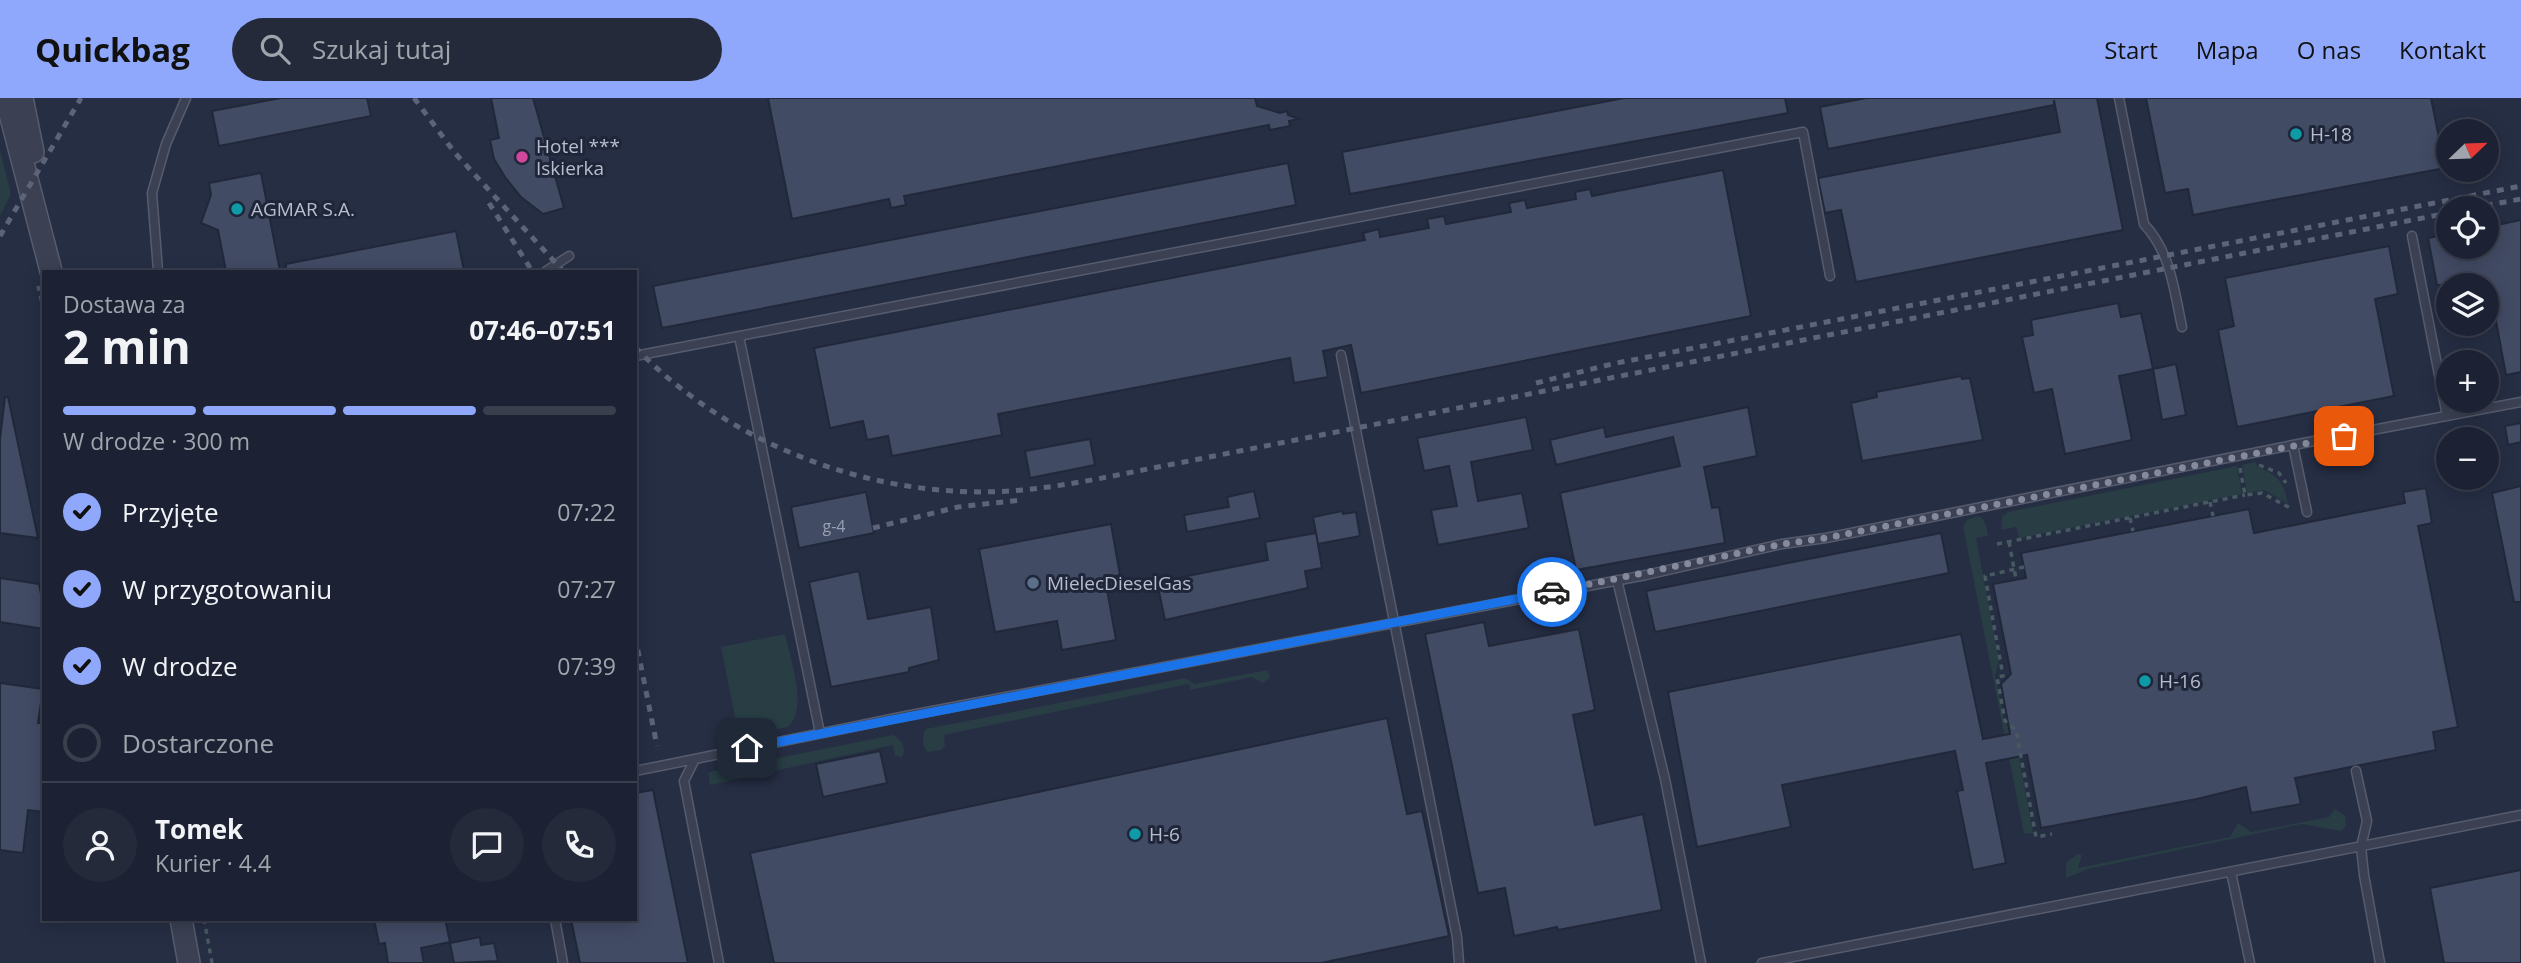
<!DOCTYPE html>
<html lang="pl">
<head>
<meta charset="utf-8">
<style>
	:root { --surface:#1c2233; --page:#252a3b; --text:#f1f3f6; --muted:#a0a4ac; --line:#3a3f4e; --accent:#8fa8fb }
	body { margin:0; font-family:"Open Sans",sans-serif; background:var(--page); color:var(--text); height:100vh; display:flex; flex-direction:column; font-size:26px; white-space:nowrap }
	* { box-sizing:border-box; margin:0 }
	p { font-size:23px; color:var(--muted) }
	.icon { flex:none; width:38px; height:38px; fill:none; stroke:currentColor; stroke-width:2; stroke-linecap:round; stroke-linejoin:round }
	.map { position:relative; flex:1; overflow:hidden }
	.side { position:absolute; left:42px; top:172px; width:595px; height:651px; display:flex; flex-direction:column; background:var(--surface); border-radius:0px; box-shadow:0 4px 18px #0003,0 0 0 2px var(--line) }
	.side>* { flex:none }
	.needle { width:46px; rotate:67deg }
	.fabs { position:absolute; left:2436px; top:21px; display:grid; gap:14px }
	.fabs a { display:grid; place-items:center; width:63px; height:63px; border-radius:50%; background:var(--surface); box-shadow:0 4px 18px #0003,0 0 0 2px var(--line); font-size:35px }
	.pin { position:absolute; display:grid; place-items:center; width:60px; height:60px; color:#fff; margin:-30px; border-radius:14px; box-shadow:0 4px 10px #0006 }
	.courier { position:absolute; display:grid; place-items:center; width:70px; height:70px; margin:-35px; border:5px solid #1a73e8; border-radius:50%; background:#fff; color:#222; box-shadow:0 2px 9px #0007 }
	.headline em { font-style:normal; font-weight:700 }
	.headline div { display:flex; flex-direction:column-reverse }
	.headline { display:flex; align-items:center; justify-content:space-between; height:119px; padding:0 21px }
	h1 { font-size:46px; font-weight:700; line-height:52px }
	.bar { display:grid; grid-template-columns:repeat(4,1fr); gap:10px 7px; align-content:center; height:84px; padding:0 21px }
	.bar i { height:9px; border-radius:5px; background:var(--line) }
	.bar .active { background:var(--accent) }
	.bar p { grid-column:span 4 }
	.line { display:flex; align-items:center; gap:18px; padding:0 21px; border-top:2px solid var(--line) }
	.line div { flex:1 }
	.round { display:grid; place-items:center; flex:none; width:74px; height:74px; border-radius:37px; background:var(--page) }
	ol { padding:0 21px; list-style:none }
	li { display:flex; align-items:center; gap:21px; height:77px }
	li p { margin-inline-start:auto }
	li .icon { padding:7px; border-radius:50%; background:var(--accent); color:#111; stroke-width:4 }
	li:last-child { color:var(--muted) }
	li i { width:38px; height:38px; border:4px solid var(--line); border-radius:50% }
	header { display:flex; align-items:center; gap:42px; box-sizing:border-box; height:98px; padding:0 35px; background:var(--accent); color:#111 }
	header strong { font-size:33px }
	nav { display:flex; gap:38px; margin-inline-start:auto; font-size:24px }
	.search { width:490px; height:63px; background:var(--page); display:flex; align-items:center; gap:18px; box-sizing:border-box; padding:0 24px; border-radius:38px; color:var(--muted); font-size:26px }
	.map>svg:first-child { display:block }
	.green { fill:#283d44 }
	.building { fill:#424b64; stroke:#21283a; stroke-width:2 }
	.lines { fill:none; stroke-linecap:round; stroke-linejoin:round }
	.service-casing { stroke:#565c6d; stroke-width:11 }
	.tertiary-casing { stroke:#565c6d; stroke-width:24 }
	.path { stroke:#475a61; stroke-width:3.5; stroke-dasharray:5 5; stroke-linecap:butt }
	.service { stroke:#3b4153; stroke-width:8 }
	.tertiary { stroke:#3b4153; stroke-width:21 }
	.rail { stroke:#5d647a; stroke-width:5; stroke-dasharray:7 7; stroke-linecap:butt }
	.done { stroke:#858b9d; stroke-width:7; stroke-dasharray:0 12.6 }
	.route { stroke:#1a73e8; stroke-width:9 }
	.culture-dot { fill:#0f9aa8; stroke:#1f2639; stroke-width:2.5 }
	.hotel-dot { fill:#d1479c; stroke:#1f2639; stroke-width:2.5 }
	.service-dot { fill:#5c6f8a; stroke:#1f2639; stroke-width:2.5 }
	.labels { text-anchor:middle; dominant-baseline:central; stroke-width:6; stroke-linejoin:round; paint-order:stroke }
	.number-label { font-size:16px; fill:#9aa0b3 }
	.poi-label { font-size:19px; fill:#b8bdcd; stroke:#1f2639; text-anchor:start }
</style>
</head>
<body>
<header>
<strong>Quickbag</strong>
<div class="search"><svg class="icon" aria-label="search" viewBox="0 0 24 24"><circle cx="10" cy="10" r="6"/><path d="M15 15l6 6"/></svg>Szukaj tutaj</div>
<nav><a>Start</a><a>Mapa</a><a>O nas</a><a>Kontakt</a></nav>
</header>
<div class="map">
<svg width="2521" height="865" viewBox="0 0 2521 865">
	<rect width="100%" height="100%" fill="#262e44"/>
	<path class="green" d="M0 53 11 96 0 118Z
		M2256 364 2257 369C2278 377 2284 384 2288 406L2264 392 2247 395 2242 367Z
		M2237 368 2242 396 2019 440 2016 429 2001 432 2002 419 2008 414Z
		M1977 418 1982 420 1986 427 1988 438 1976 440 1999 562 1995 578 2005 626 2014 633 2033 735 2024 736 1963 428 1967 422Z
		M785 536C790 561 809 610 788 629L739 639 721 549Z
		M1268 572 1270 580 1263 585 1252 579 1190 592 1189 586 944 637 945 648 941 652 928 654C921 648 922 638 926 631L1185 580 1195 586Z
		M893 637C902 642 907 650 902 659L895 658 893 647 710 687 708 675 714 673Z
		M2334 711 2345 717 2346 728 2341 733 2302 726 2088 771 2066 780V765L2077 756 2082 757 2078 770 2230 739 2238 725 2251 734 2329 719Z"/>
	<path class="building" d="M281 0H367L371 18 219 48 212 13Z
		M491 0H533L564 110 543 116 521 99 505 79 494 61 490 42 499 40Z
		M768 0H1255L1257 8 1280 15 1287 13 1288 17 1299 21 1289 23 1290 28 1270 32 1269 27 904 98 906 107 891 110 889 101 792 121Z
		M1624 0H1785L1788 15 1350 96 1342 54Z
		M1866 0H2097L2123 132 1856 184 1841 112 1825 115 1818 80 2060 34 2054 2V7L1828 51 1820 9Z
		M2146 0H2431L2445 70 2193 117 2188 91 2165 95Z
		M1288 65 1296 107 662 230 653 188Z
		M1723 72 1751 218 1361 295 1351 247 1323 253 1328 279 1294 285 1290 260 998 316 1002 337 892 358 888 338 867 342 863 323 830 330 814 250 1365 142 1363 135 1379 131 1380 139 1429 130 1427 121 1444 118 1446 126 1511 114 1509 105 1525 102 1527 110 1576 101 1575 94 1590 91 1592 98Z
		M261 75 280 173H226L218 132 201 125 211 97 209 85Z
		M2521 122V274L2506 277 2496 223 2487 225V187H2437L2428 140 2448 136V149H2487V129Z
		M456 133 464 173H286V166Z
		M2389 148 2398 196 2375 201 2394 298 2237 329 2218 232 2234 228 2225 180Z
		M2118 205 2121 219 2141 215 2153 271 2119 278 2132 342 2065 356 2052 291 2034 295 2022 239 2033 237 2031 222Z
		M2176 266 2186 317 2162 322 2153 271Z
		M1961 278 1962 281 1970 280 1983 342 1862 363 1851 305 1877 299 1876 294Z
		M5 299H8L38 440 0 435V341Z
		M1748 309 1757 358 1704 369 1712 410 1719 409 1725 445 1576 472 1560 395 1680 368 1673 339 1556 367 1550 342 1604 329 1606 339Z
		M1526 319 1533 352 1471 364 1478 403 1522 395 1529 430 1438 447 1431 412 1457 408 1449 368 1424 373 1417 340Z
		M2521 325V344L2508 347 2505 328Z
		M1090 341 1095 367 1030 380 1025 353Z
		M2521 388V504H2514L2492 395Z
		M2426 390 2432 425 2418 428 2458 629 2433 634 2436 652 2295 680 2301 706 2251 715 2246 689 2197 701 2041 730 2027 657 1986 665 2006 765 1973 772 1957 693 1963 692 1955 653 1782 687 1791 729 1697 749 1668 594 1961 536 1983 641 2010 636 2001 586 2011 576 1993 486 2026 480 2021 455 2249 411 2254 435 2405 405 2403 394Z
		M1254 393 1260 420 1187 434 1184 417 1229 409 1227 399Z
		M866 394 874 435 799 450 791 409Z
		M1342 413 1343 416 1356 414 1360 438 1318 446 1313 419Z
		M1111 426 1120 477 1105 480 1116 542 1062 552 1057 523 995 534 979 451Z
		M1316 435 1322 470 1305 473 1308 490 1165 522 1157 484 1268 462 1265 444Z
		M1941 435 1949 475 1655 534 1646 493Z
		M859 473 868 521 931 509 939 562 909 570V574L831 589 809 484Z
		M0 480 39 486 44 511V531L0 524Z
		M1484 524 1489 548 1579 531 1595 612 1573 617 1595 727 1643 716 1662 812 1558 832 1557 829 1514 838 1505 790 1478 795 1425 536Z
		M0 585 43 591 38 625 44 624V714L28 712 23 755 0 752Z
		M1387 620 1407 716 1422 713 1449 838 1321 865H774L750 755Z
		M880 653 887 685 823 699 816 666Z
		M653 692 688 865H580L571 821H635V695Z
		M2521 772V865H2444L2430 790Z
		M374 821H445L450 844 421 850 424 865H388L385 845 379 846Z
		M480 839 481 847 494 845 498 863 454 865 450 845Z"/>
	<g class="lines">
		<defs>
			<path id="service" d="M2119 0 2144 126C2171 155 2174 192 2182 229
				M2412 138 2447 318
				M158 173 152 95 166 46 186 0
				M546 173 569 158
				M739 238 820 635
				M1341 257 1457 839 1459 865
				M635 258 1803 34 1830 178
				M2293 347 2521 304
				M1617 482 1665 681 1701 865
				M635 673 695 661
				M2356 673 2367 723 2361 749 2364 777 2380 865
				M2231 774 2250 865
				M555 821 563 865
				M719 865 684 683 695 661 906 618 1646 477 1782 446 1826 440 2293 347 2307 414
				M1762 865 2521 717"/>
			<path id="tertiary" d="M6 0 51 173
				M22 0 33 54
				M181 821 189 865"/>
		</defs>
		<use href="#service" class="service-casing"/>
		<use href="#tertiary" class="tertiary-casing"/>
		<path class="path" d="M38 188 44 214
			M2259 367 2279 375 2286 385
			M2240 370 2245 397 2262 395 2292 411
			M2210 404 2213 418
			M2130 420 2133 433
			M2009 444 2016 481
			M1997 446 2245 397
			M2024 469 1985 478 2003 578 1997 579 2005 623 2016 632 2036 739 2052 736
			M204 821 212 865"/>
		<use href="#service" class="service"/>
		<use href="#tertiary" class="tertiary"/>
		<path class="rail" d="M414 0 455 55 563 173
			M489 105 532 173
			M2472 110 2521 101
			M0 138 81 0
			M635 249C732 350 882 405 1022 392 1076 387 1130 374 1184 364L2448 115
			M1536 285 1612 266 2521 88
			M873 430 958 409 1021 402
			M635 538 657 648"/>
	</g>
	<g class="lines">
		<path class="done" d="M1552 494 1782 446 1826 440 2344 338"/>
		<path class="route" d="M747 650 1552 494"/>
	</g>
	<g class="culture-dot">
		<circle cx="2296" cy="36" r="7"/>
		<circle cx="237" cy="111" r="7"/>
		<circle cx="2145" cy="583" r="7"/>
		<circle cx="1135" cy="736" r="7"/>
	</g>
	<circle class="hotel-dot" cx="522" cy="59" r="7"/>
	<circle class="service-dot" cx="1033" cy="485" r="7"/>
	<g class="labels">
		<g class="number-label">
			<text x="834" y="428">g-4</text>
		</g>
		<g class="poi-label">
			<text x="2310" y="36">H-18</text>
			<text x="536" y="48">Hotel ***<tspan x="536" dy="22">Iskierka</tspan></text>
			<text x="251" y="111">AGMAR S.A.</text>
			<text x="1047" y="485">MielecDieselGas</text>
			<text x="2159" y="583">H-16</text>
			<text x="1149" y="736">H-6</text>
		</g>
	</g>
</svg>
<div class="fabs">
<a><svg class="needle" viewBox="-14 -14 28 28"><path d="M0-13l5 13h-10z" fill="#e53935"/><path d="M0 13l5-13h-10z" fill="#a0a4ac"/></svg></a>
<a><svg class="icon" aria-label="locate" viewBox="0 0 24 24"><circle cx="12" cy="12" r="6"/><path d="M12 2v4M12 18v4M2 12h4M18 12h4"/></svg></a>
<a><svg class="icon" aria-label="layers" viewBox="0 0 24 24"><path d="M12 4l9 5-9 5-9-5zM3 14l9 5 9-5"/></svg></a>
<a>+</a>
<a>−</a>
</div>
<div class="pin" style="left:2344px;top:338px;background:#ea580c"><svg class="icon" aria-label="bag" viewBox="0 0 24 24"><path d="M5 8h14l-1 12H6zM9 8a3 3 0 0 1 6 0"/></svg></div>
<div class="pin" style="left:747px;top:650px;background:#1f2937"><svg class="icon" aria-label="home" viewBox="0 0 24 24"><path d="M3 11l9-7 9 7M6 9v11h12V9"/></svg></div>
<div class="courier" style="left:1552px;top:494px"><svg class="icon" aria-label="car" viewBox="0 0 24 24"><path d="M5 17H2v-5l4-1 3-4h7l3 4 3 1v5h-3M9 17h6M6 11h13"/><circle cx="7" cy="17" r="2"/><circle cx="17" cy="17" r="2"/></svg></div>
<section class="side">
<div class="headline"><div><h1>2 min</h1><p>Dostawa za</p></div><em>07:46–07:51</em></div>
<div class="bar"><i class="active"></i><i class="active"></i><i class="active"></i><i></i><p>W drodze · 300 m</p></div>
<ol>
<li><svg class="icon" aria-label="check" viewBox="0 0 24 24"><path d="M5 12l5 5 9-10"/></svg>Przyjęte<p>07:22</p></li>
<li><svg class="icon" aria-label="check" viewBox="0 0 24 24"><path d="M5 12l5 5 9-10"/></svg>W przygotowaniu<p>07:27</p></li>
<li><svg class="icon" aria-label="check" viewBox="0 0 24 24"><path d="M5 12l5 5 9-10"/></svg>W drodze<p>07:39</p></li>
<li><i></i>Dostarczone</li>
</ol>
<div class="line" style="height:126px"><a class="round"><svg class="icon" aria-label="person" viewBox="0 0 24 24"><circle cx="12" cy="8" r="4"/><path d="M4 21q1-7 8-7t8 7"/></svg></a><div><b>Tomek</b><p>Kurier · 4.4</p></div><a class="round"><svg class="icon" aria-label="chat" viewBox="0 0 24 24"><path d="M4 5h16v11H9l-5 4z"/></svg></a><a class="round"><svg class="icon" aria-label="phone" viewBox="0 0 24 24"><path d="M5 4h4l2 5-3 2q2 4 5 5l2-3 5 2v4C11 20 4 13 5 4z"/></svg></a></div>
</section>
</div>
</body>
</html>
